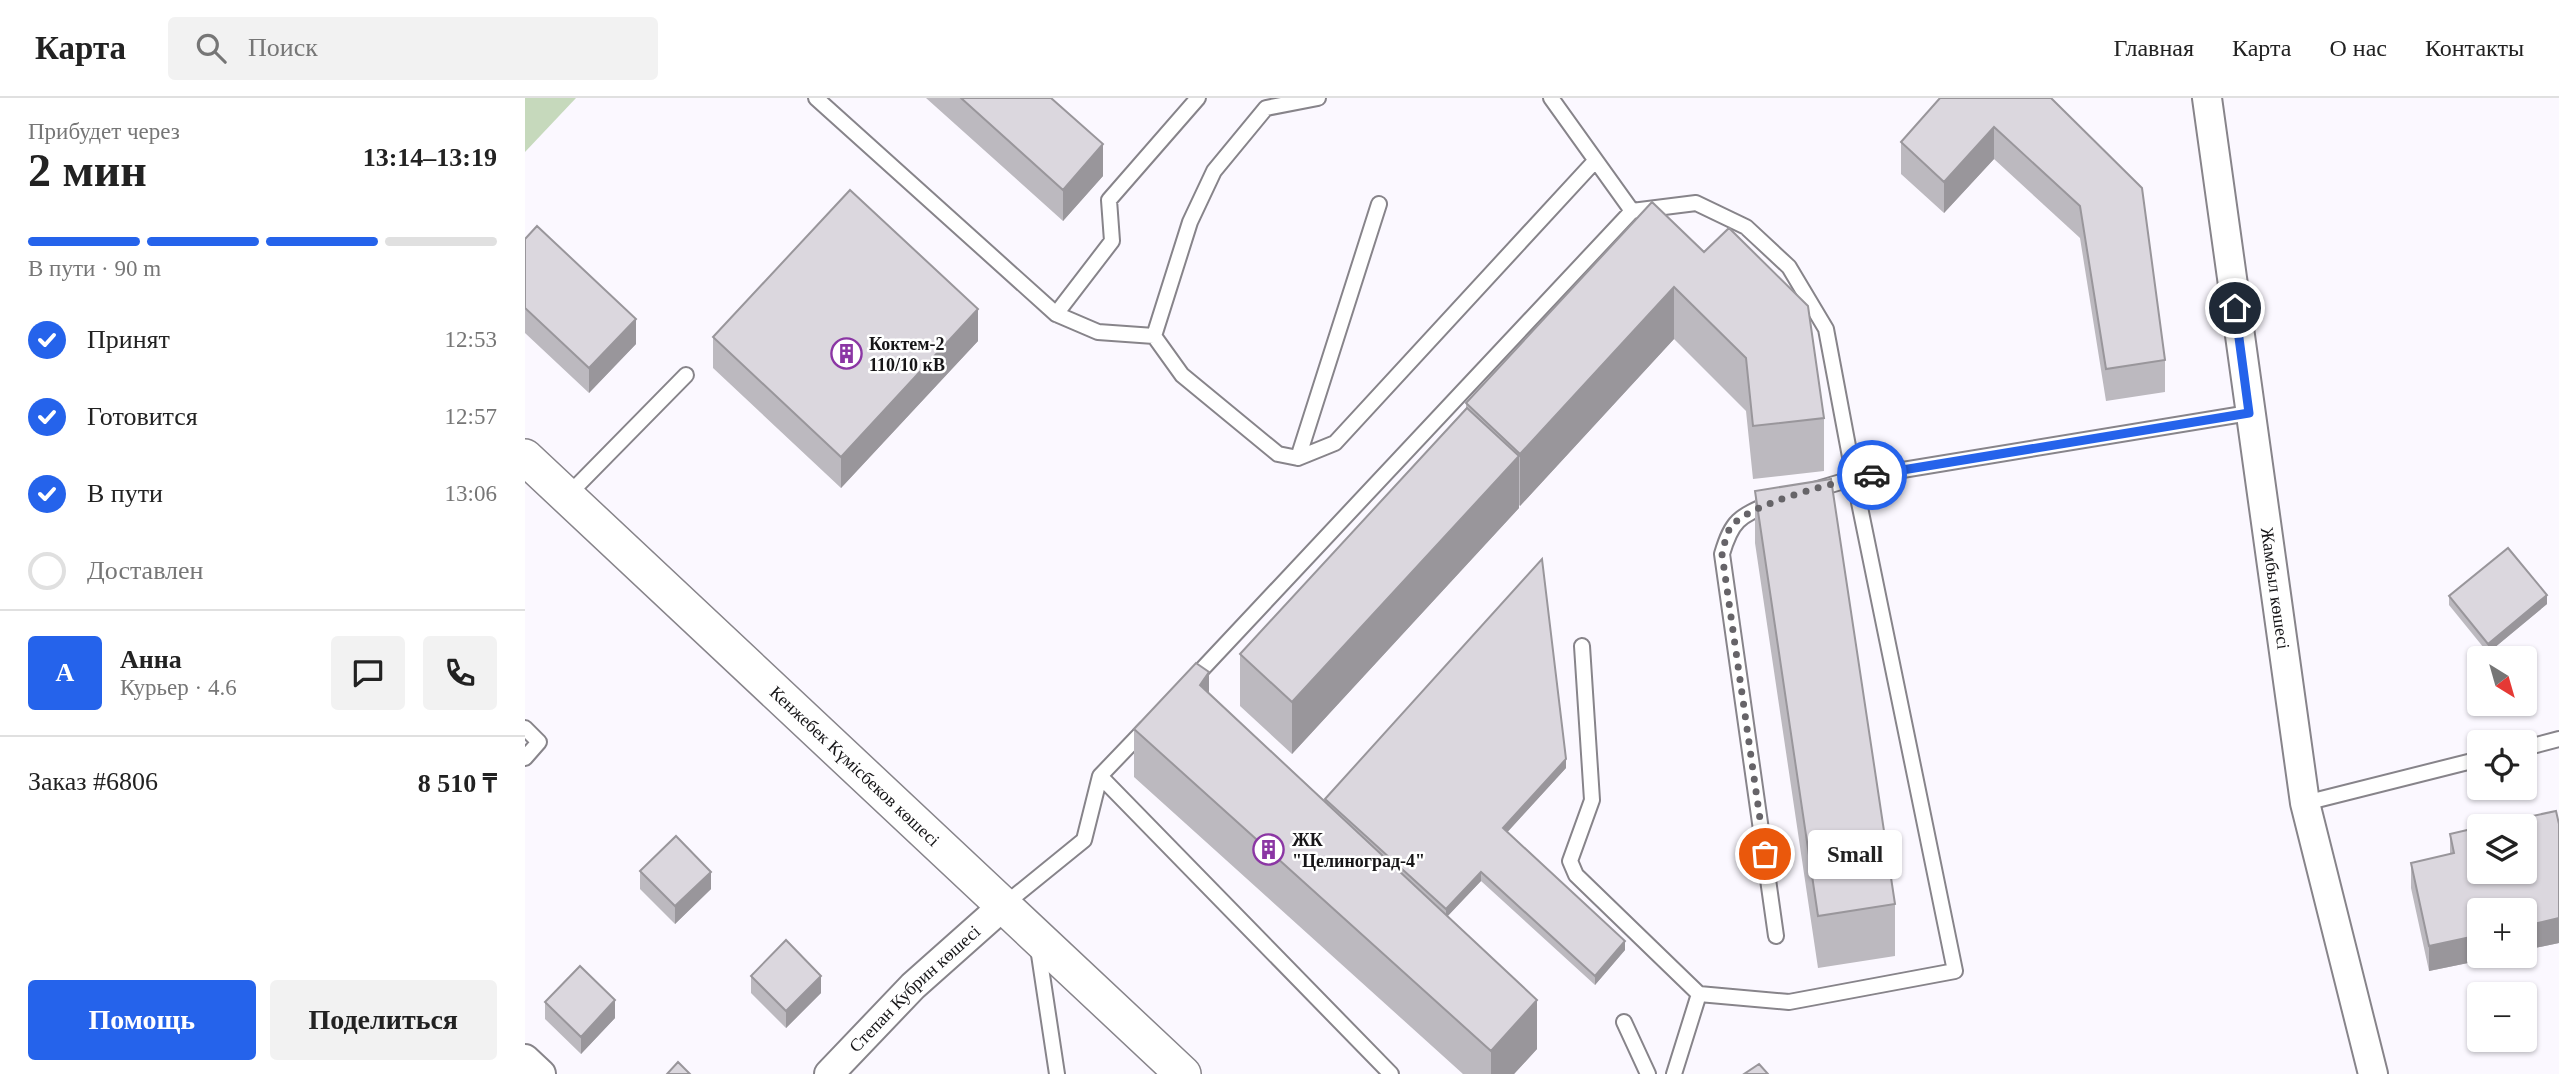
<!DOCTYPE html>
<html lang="ru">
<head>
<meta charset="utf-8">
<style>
	:root { --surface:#fff; --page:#f2f2f2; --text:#222; --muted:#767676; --line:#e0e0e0; --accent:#2563eb }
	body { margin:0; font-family:"Times New Roman",serif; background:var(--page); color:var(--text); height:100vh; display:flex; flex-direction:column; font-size:26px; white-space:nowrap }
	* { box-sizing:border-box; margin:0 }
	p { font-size:23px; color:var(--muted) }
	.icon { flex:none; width:38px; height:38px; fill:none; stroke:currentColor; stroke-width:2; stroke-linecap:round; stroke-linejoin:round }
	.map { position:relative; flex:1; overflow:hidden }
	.details { display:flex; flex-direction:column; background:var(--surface); width:525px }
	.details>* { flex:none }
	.needle { width:46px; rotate:143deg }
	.tools { position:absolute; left:1942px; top:548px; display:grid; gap:14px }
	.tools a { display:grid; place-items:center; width:70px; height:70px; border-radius:7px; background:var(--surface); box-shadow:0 2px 5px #0004; font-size:35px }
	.pin { position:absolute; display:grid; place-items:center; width:60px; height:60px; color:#fff; margin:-30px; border:4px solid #fff; border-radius:50%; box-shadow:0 2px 7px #0007 }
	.courier { position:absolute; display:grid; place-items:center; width:70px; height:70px; margin:-35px; border:5px solid #2563eb; border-radius:50%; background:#fff; color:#222; box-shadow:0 2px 9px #0007 }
	.bubble { position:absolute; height:49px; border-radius:7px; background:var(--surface); box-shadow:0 2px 5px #0004; font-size:23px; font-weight:700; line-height:49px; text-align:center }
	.summary em { font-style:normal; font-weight:700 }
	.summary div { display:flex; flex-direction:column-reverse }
	.summary { display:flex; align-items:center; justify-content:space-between; height:119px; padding:0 28px }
	h1 { font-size:46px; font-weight:700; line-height:52px }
	.bar { display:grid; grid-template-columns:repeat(4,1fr); gap:10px 7px; align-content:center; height:84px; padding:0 28px }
	.bar i { height:9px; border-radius:5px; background:var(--line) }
	.bar .active { background:var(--accent) }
	.bar p { grid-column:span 4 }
	.line { display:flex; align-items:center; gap:18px; padding:0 28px; border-top:2px solid var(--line) }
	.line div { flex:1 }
	.round { display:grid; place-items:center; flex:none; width:74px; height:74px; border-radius:7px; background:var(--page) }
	ol { padding:0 28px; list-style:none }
	li { display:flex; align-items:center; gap:21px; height:77px }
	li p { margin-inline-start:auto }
	li .icon { padding:7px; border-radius:50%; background:var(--accent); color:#fff; stroke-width:4 }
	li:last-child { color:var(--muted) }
	li i { width:38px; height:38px; border:4px solid var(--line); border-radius:50% }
	.cta { display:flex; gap:14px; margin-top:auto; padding:14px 28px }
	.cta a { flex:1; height:80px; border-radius:7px; background:var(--accent); color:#fff; font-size:28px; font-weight:700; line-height:80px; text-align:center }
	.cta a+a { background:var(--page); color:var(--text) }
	header { display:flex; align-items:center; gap:42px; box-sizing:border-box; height:98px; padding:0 35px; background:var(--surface); border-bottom:2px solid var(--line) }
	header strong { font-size:33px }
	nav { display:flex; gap:38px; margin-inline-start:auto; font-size:24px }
	.search { width:490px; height:63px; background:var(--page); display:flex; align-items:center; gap:18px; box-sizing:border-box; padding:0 24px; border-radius:7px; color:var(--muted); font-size:26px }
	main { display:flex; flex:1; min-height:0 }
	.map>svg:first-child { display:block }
	.green { fill:#c6d9bc }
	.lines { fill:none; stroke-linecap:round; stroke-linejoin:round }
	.service-casing { stroke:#87848a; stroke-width:18 }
	.minor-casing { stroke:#87848a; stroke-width:32 }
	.tertiary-casing { stroke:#87848a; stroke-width:38 }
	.service { stroke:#fff; stroke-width:14 }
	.minor { stroke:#fff; stroke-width:28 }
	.tertiary { stroke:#fff; stroke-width:35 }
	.wall { fill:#bcb9bf }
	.shaded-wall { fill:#99969b }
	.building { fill:#dbd7de; stroke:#99969b; stroke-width:2 }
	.done { stroke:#666468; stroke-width:7; stroke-dasharray:0 12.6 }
	.route { stroke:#2563eb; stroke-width:9 }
	.labels { text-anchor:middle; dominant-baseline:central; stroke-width:5; stroke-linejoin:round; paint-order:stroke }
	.poi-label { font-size:18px; font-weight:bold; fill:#161517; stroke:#fff; text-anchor:start }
	.street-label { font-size:18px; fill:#161517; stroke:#fff }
</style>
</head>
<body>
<header>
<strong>Карта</strong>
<div class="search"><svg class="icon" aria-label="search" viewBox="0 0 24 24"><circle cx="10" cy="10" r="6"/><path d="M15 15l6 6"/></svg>Поиск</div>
<nav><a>Главная</a><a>Карта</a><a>О нас</a><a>Контакты</a></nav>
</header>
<main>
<section class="details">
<div class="summary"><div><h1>2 мин</h1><p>Прибудет через</p></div><em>13:14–13:19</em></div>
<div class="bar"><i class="active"></i><i class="active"></i><i class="active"></i><i></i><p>В пути · 90 m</p></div>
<ol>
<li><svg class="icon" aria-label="check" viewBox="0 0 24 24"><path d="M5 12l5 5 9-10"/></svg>Принят<p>12:53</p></li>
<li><svg class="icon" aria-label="check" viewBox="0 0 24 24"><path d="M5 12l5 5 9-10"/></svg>Готовится<p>12:57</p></li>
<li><svg class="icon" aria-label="check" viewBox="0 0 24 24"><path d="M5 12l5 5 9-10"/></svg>В пути<p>13:06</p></li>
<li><i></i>Доставлен</li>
</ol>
<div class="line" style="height:126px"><b class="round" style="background:var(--accent);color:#fff">А</b><div><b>Анна</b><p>Курьер · 4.6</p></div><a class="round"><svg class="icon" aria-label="chat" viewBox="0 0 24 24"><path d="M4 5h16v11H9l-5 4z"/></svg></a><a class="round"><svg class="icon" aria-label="phone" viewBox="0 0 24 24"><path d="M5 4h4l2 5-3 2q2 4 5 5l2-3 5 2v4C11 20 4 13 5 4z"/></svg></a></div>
<div class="line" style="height:91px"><div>Заказ #6806</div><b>8 510 ₸</b></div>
<div class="cta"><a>Помощь</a><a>Поделиться</a></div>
</section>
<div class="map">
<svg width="2034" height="976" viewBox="0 0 2034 976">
	<rect width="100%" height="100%" fill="#fbf8ff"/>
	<path class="green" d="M0 0H51L0 54Z"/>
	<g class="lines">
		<defs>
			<path id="service" d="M291 0 531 216 573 234 629 238
				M793 0 741 10 689 73 665 124 629 238 657 277 753 356 773 360 810 345 1070 63
				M1026 0 1107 113
				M531 216 587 143 584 102 673 0
				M773 360 854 106
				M42 398 161 277
				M1246 405C1214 419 1207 422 1197 456L1251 838
				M1057 548 1067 702 1045 763 1051 777 1174 896
				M667 582 1107 113 1171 105 1221 129 1264 169 1301 231 1329 380 1724 315
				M0 630 14 644 0 660
				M2000 650 2034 641
				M575 678 866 976
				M1780 705 1955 661
				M479 807 559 742 575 678 621 630
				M513 850 532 976
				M1099 924 1123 976
				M1149 976 1174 896 1264 904 1430 873 1329 380 1289 392"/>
			<g id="minor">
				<path id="s1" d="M1682 0 1780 705 1848 976"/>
				<path d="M0 961 16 976"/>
				<path id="s2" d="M304 976 388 888 478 808"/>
			</g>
			<g id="tertiary">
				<path id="s3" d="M0 359 658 976"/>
			</g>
		</defs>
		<use href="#service" class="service-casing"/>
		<use href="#minor" class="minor-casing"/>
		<use href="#tertiary" class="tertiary-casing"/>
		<use href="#service" class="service"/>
		<use href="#minor" class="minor"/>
		<use href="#tertiary" class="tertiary"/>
	</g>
	<path class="wall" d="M401 0H526L578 78 538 123Z
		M1526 0 1640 262V294L1581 303 1555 140 1469 61 1419 115 1376 76V44Z
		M1127 104 1299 320V373L1228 381 1221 313 1149 241 995 408 994 407V410L767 656 715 608V556L941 310V305Z
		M0 141 111 246 64 295 0 235Z
		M188 239 453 243 316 390 188 270Z
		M1230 393 1370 806V858L1293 870 1230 445Z
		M1924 498 2022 506 1963 555 1924 507Z
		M684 596 800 703V701L1041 670 982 734 1100 852 1070 887 956 783 922 818 1012 951 989 976H938L609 679V631Z
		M2034 726V845L2000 852V812L1955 858H1977L1904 873 1886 790V765L1925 756V736Z
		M115 773 186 791 150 826 115 791Z
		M226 878 296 895 261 930 226 895Z
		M20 904 90 920 56 956 20 921Z"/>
	<path class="shaded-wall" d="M1469 29V61L1419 115V84Z
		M578 46V78L538 123V92Z
		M1149 189V241L995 408V356Z
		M453 211V243L316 390V359Z
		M111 221V246L64 295V270Z
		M994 358V410L767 656V604Z
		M2022 497V506L1963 555V546Z
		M684 574V622L675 587Z
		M1041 661V670L978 739V730Z
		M186 774V791L150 826V808Z
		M956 774V783L921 820V811Z
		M2034 820V845L2000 852V828Z
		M1955 837V858H1977L1904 873V848Z
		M1100 843V852L1070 887V878Z
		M296 878V895L261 930V913Z
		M90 902V920L56 956V939Z
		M1012 902V951L989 976H966V953Z"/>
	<path class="building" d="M436 0H526L578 46 538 92Z
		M1415 0H1526L1617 90 1640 262 1581 271 1555 108 1469 29 1419 84 1376 44Z
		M325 92 453 211 316 359 188 239Z
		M1127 104 1179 154 1204 130 1283 208 1299 320 1228 328 1221 260 1149 189 995 356 941 305Z
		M12 128 111 221 64 270 0 210V141Z
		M942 310 994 358 767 604 715 556Z
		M1306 381 1370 806 1293 818 1230 393Z
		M1983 450 2022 497 1963 546 1924 498Z
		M1017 461 1041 661 978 730 1100 843 1070 878 956 774 921 811 800 701Z
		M671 565 684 574 675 587 1012 902 966 953 609 631Z
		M2031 713 2034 726V820L2000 828V812H1955V837L1904 848 1886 765 1929 755 1925 736 1955 729V774H2000V728H1960Z
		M151 738 186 774 150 808 115 773Z
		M261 842 296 878 261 913 226 878Z
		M55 868 90 902 56 939 20 904Z
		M153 964 165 976H142Z
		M1234 966 1243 976H1219Z"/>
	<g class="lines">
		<path class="done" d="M1240 756 1197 456C1199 448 1201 437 1205 430 1222 405 1316 383 1347 377"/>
		<path class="route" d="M1347 377 1724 315 1710 210"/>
	</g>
	<defs>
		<symbol id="building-ring" viewBox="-11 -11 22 22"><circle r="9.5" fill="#fff" stroke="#8b36a4" stroke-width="1.5"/><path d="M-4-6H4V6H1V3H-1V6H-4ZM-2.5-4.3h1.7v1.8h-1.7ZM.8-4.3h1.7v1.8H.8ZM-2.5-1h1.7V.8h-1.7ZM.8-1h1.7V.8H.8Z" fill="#8b36a4"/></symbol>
	</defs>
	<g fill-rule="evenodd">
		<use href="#building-ring" x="304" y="238" width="35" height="35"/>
		<use href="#building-ring" x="726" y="734" width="35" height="35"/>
	</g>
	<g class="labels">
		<g class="poi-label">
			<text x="344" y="246">Коктем-2<tspan x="344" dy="21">110/10 кВ</tspan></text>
			<text x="767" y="742">ЖК<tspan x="767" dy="21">"Целиноград-4"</tspan></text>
		</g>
		<g class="street-label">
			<text stroke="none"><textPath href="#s1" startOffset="495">Жамбыл көшесі</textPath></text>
			<text stroke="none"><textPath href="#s3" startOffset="452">Кенжебек Күмісбеков көшесі</textPath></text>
			<text stroke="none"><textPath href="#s2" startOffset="121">Степан Кубрин көшесі</textPath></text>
		</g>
	</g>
</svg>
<div class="tools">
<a><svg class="needle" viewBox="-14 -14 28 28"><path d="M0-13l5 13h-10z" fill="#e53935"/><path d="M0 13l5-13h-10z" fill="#767676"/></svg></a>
<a><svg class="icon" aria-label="locate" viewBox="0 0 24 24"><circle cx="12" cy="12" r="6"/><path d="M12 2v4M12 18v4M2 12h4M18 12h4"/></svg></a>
<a><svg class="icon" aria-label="layers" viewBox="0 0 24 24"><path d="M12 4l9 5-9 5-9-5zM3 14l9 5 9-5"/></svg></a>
<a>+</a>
<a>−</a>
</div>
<div class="pin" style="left:1240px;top:756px;background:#ea580c"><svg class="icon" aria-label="bag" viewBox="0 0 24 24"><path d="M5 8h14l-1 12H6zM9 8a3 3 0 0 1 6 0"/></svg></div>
<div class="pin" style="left:1710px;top:210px;background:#1f2937"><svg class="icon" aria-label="home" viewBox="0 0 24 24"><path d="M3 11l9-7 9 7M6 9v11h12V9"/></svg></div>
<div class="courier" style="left:1347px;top:377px"><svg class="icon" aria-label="car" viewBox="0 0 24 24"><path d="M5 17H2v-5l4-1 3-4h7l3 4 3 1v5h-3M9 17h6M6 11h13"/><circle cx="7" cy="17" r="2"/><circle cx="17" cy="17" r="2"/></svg></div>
<div class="bubble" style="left:1283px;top:732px;width:94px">Small</div>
</div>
</main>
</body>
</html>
